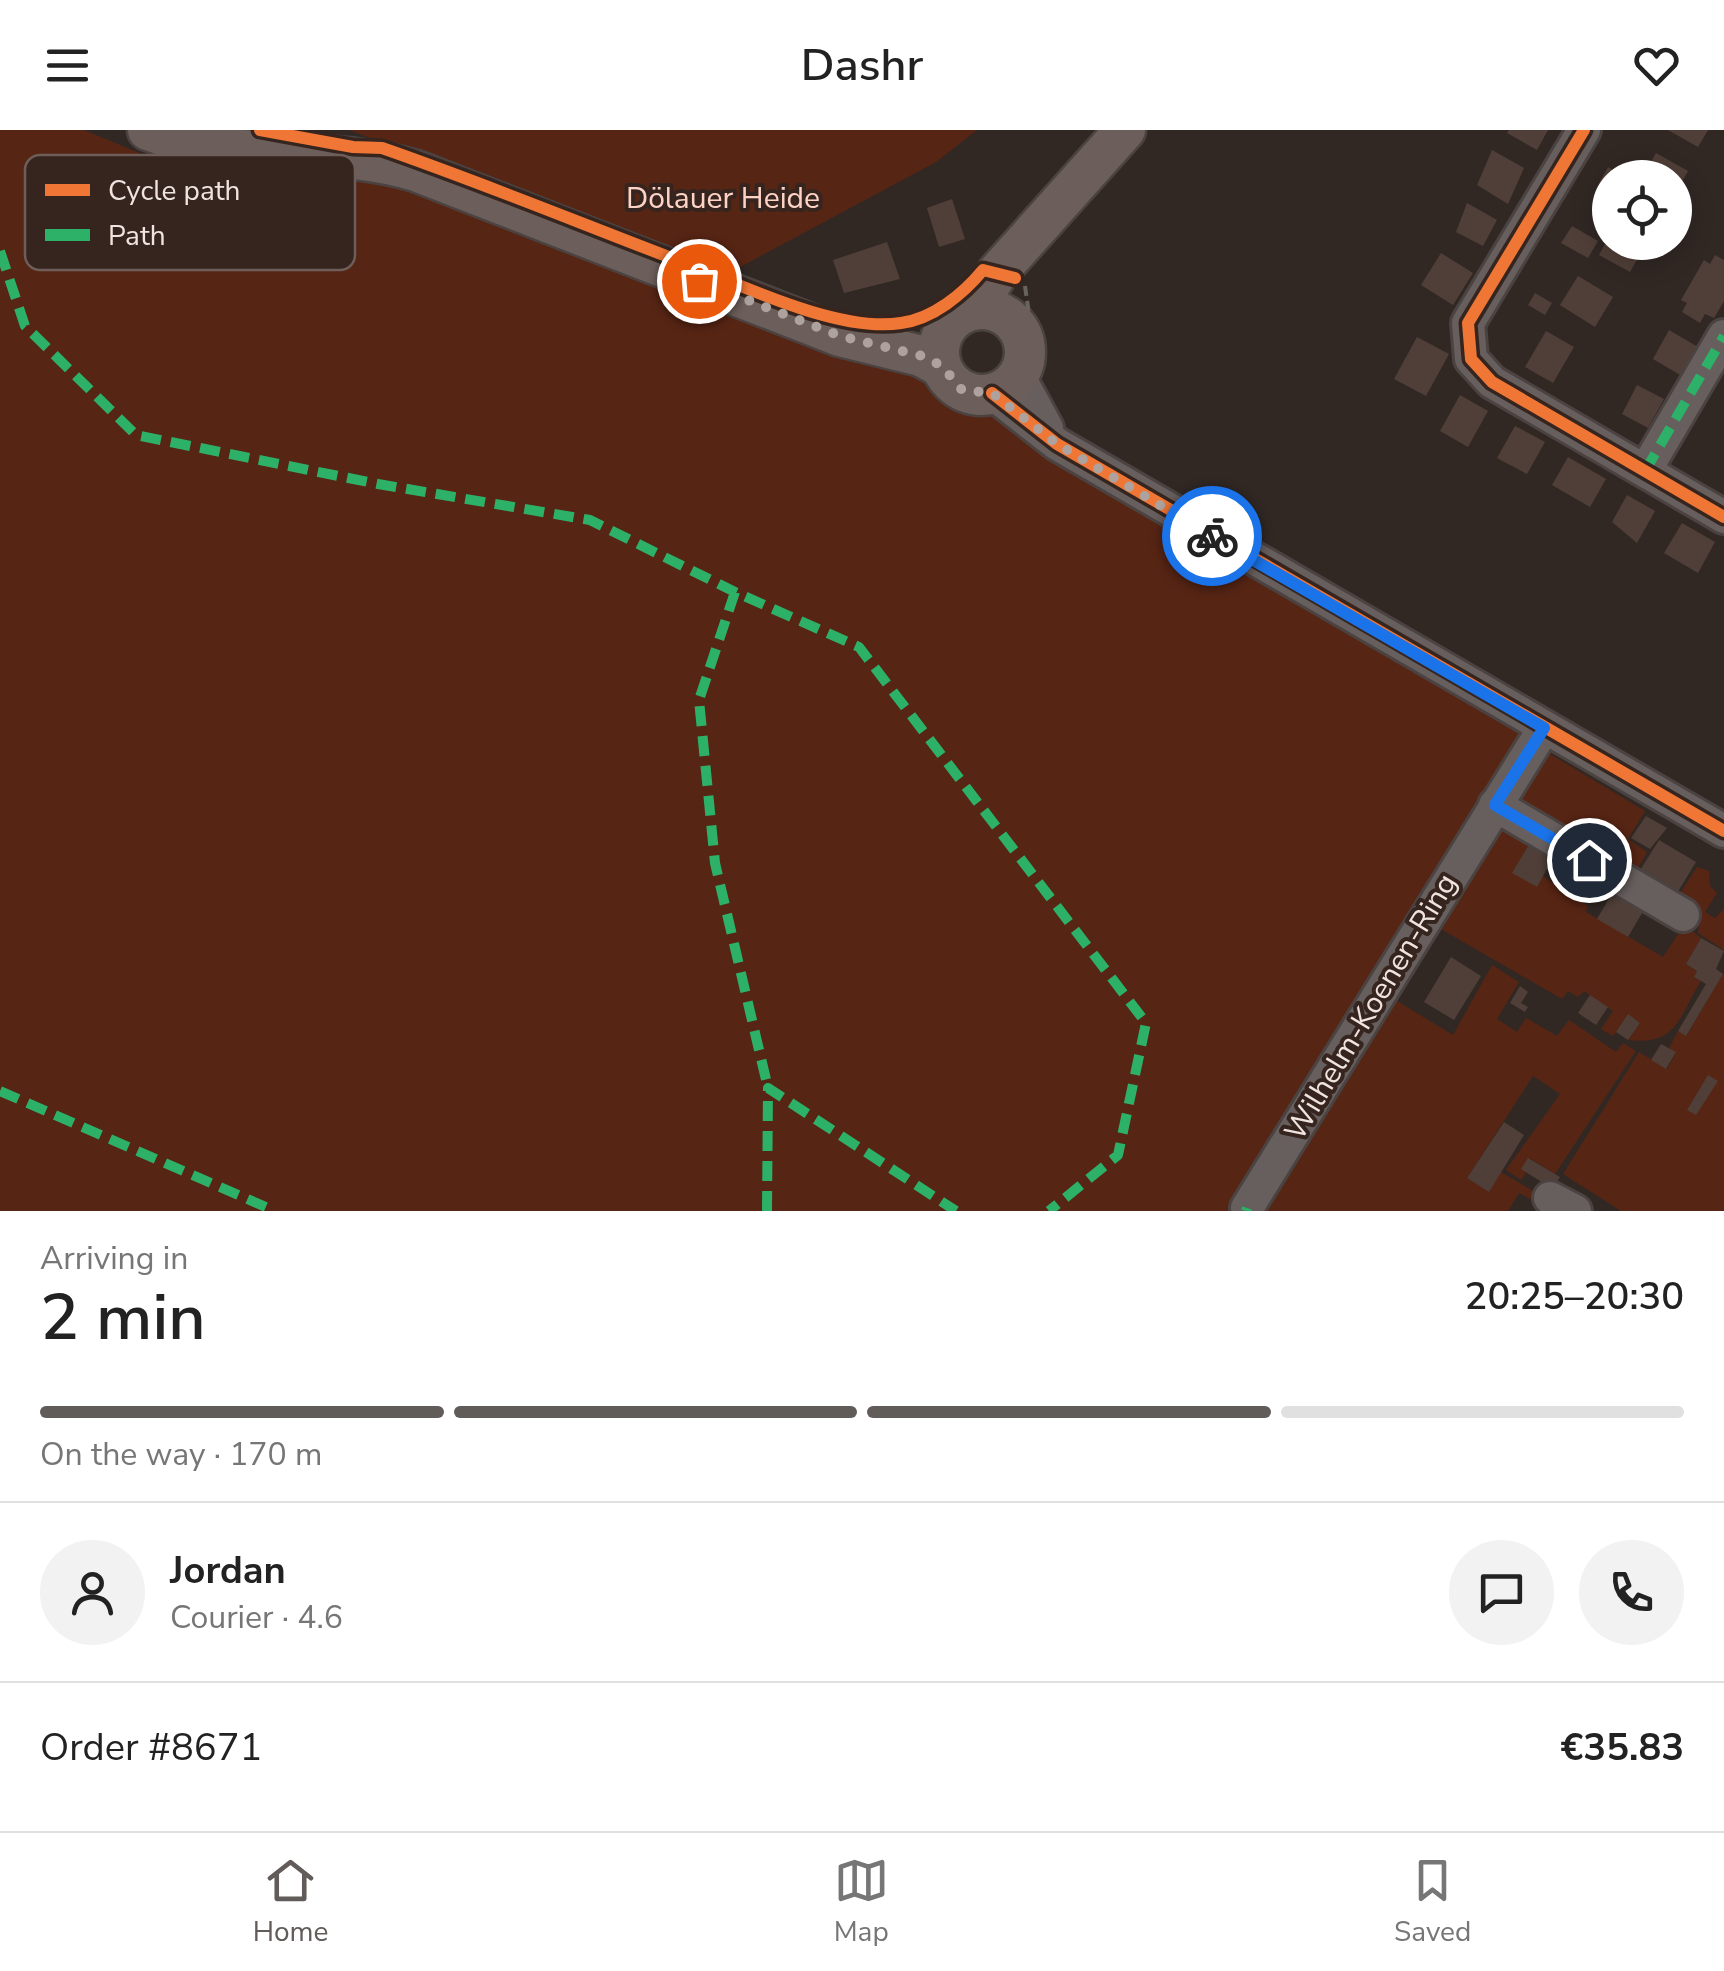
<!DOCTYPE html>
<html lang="en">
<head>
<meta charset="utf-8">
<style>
	:root { --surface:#fff; --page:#f2f2f2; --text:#222; --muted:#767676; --line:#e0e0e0; --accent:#615c5a }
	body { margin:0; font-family:"Nunito Sans",sans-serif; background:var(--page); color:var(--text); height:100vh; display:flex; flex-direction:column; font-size:38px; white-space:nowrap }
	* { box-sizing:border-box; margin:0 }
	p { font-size:32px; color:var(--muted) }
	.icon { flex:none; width:55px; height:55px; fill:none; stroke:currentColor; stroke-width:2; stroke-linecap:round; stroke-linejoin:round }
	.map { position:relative; height:1081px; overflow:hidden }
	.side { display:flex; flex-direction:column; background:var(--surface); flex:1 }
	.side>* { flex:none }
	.tools { position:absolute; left:1592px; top:30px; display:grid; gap:20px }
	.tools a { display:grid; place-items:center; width:100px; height:100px; border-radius:50%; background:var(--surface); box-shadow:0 5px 25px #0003; font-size:50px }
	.pin { position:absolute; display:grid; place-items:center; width:85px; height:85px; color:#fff; margin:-42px; border:5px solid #fff; border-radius:50%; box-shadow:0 2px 10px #0007 }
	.courier { position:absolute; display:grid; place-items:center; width:100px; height:100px; margin:-50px; border:8px solid #1a73e8; border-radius:50%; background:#fff; color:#222; box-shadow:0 2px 12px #0007 }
	.head em { font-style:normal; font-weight:600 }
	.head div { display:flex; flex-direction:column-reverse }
	.head { display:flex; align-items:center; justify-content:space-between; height:170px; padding:0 40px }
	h1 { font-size:65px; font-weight:600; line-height:75px }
	.bar { display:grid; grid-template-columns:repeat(4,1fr); gap:15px 10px; align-content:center; height:120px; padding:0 40px }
	.bar i { height:12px; border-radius:8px; background:var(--line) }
	.bar .active { background:var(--accent) }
	.bar p { grid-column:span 4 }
	.line { display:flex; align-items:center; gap:25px; padding:0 40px; border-top:2px solid var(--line) }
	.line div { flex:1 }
	.round { display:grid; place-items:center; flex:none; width:105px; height:105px; border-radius:52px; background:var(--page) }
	header { display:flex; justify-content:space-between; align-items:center; height:130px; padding:0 40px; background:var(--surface); font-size:45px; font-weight:600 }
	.dock { display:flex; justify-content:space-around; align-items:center; height:140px; border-top:2px solid var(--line); background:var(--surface); font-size:28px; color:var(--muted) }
	.dock a { display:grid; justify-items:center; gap:5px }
	.dock .active { color:var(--accent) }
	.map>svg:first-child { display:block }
	.green { fill:#572514 }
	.building { fill:#503f38 }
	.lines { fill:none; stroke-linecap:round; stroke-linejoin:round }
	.minor-casing { stroke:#4b4341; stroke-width:38 }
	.major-casing { stroke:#4b4341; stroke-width:45 }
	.path { stroke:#696360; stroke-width:4; stroke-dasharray:10 5; stroke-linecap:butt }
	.minor { stroke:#675f5d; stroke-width:32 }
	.major { stroke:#6c5f5b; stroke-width:40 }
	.quiet { stroke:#2db169; stroke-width:10; stroke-dasharray:20 10; stroke-linecap:butt }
	.cycleway-casing { stroke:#36251f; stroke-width:19 }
	.cycleway { stroke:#f07635; stroke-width:12 }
	.done { stroke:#ada29e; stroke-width:10; stroke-dasharray:0 18 }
	.route { stroke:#1a73e8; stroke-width:12 }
	.labels { text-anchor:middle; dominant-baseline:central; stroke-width:8; stroke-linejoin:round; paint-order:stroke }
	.park-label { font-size:30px; fill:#fed3c5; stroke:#36251f }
	.street-label { font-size:30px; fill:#f0e4e0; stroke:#36251f }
	.key { fill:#36251f; stroke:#6e5e59; stroke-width:2.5 }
	.key-label { font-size:28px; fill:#f0e4e0 }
</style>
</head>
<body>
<header><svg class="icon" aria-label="menu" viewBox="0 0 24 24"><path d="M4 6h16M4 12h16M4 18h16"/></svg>Dashr<svg class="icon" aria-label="heart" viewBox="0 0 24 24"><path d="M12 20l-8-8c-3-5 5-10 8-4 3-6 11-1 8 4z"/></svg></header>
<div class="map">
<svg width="1724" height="1081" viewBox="0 0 1724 1081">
	<rect width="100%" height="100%" fill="#312824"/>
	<path class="green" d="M0 0H84L149 27 390 46 917 235 1544 598 1245 1081H0Z
		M349 0H977L936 32 727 144Z
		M1550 624 1645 681 1628 709 1647 722 1633 747 1516 678Z
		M1502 700 1528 716 1513 742 1536 756 1543 746 1588 776 1586 782 1663 827 1684 795 1701 808 1686 834 1697 841 1694 847 1701 851C1678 888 1677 916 1628 910L1640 893 1628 885 1613 906 1601 899 1613 881 1584 861 1578 867 1568 861 1562 869 1441 799Z
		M1697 737 1709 741 1710 756 1717 763 1705 782 1715 788 1724 779V820L1698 803 1700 788 1675 771Z
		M1492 835 1519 852 1497 889 1517 902 1526 888 1557 906 1569 890 1616 922 1623 913 1636 921 1555 1044 1529 1028 1522 1039 1526 1043 1521 1050 1506 1040 1560 964 1533 946 1467 1048 1489 1061 1501 1042 1567 1081H1553L1519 1063 1508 1081H1267L1397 871 1453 905Z
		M1724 842V1081H1621L1563 1044 1639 922 1667 939 1676 923 1669 918 1678 901 1687 905Z"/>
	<path class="building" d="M1509 0H1548L1537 20 1507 3Z
		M1668 0H1708L1698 17Z
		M1492 20 1524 38 1508 74 1477 55Z
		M1656 23 1688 41 1675 64V48H1642Z
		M1608 37 1627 48H1610V62L1598 55Z
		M952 69 965 109 939 117 927 78Z
		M1467 73 1497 90 1483 116 1456 102Z
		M1572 96 1598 111 1588 128 1561 113Z
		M1610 105V112H1647L1630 142 1599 125Z
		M887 112 900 149 844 163 833 130Z
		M1441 123 1473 143 1453 175 1421 155Z
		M1715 125 1724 130V171L1714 188 1705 184 1700 193 1682 182 1687 173 1681 170 1704 130 1710 134Z
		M1578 146 1613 167 1595 197 1560 175Z
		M1535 163 1552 173 1545 185 1528 175Z
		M1669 200 1698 217 1682 246 1653 229Z
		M1546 201 1574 217 1553 253 1525 237Z
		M1417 207 1449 224 1426 266 1394 249Z
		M1637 255 1664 269 1648 298 1622 284Z
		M1460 265 1488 281 1468 317 1440 301Z
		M1515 296 1545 312 1527 344 1497 328Z
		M1568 327 1606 349 1590 377 1552 355Z
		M1627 365 1655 381 1637 413 1612 392Z
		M1682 393 1715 412 1698 443 1664 423Z
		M1646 686 1667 698 1650 719 1631 708Z
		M1659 710 1696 732 1676 765 1639 742Z
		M1528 716 1552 730 1537 757 1512 743Z
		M1569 737 1597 754 1586 773 1557 756Z
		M1614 760 1645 778 1628 807 1597 789Z
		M1701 808 1724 821 1716 839 1723 844 1686 906 1678 901 1706 854 1694 847 1697 841 1686 834Z
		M1451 827 1481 846 1454 890 1424 872Z
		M1520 856 1528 862 1521 873 1528 877 1525 882 1510 873Z
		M1590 865 1608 877 1596 895 1578 883Z
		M1628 884 1640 893 1628 910 1616 902Z
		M1661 914 1676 922 1666 939 1651 930Z
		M1708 945 1718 951 1696 985 1687 980Z
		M1504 992 1524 1005 1489 1062 1467 1048Z
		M1528 1028 1560 1047 1553 1059 1521 1039Z"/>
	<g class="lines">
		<defs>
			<path id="minor" d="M1584 0 1468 193 1471 229 1492 252 1724 387
				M1018 245 1047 298
				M992 263 1057 314 1724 701
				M1645 341 1724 206
				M1495 675 1683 785
				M1550 1068 1575 1081
				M1247 1078 1544 598"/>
			<path id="major" d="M148 0C234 33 329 15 416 41L840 206 921 226 941 237
				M975 179 998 142 1125 0
				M939 222a43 43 0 1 1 86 0a43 43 0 1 1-86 0Z"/>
		</defs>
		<use href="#minor" class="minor-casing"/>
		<use href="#major" class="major-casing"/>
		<path class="path" d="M1025 156 1029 184 1039 200 1041 227"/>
		<use href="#minor" class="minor"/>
		<use href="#major" class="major"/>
		<path class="quiet" d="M0 121 25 196 136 305 378 354 590 390 735 462 859 517 1146 893 1118 1025 1049 1081
			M1645 341 1724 206
			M735 462 699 570 715 733 768 958
			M0 961 275 1081
			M767 1081 768 958 956 1081
			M1246 1081 1247 1078"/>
		<defs>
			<path id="cycleway" d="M260 0 353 17 382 18C483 53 582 94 682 132 741 155 839 203 901 193 933 189 963 164 983 140L1015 148
				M1584 0 1468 193 1471 229 1492 252 1724 387
				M992 263 1057 314 1724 701"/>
		</defs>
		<use href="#cycleway" class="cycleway-casing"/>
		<use href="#cycleway" class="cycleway"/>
	</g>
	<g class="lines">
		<path class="done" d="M699 151 840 206 922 226 942 236 962 260 992 263 1057 314 1212 406"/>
		<path class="route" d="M1212 406 1544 598 1495 675 1589 730"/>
	</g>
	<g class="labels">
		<g class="park-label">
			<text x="723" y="68">Dölauer Heide</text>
		</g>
		<g class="street-label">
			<text transform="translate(1371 877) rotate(-59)">Wilhelm-Koenen-Ring</text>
		</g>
	</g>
	<rect x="25" y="25" width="330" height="115" rx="15" class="key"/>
	<rect x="45" y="54" width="45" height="12" fill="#f07635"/>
	<rect x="45" y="99" width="45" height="12" fill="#2db169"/>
	<g class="key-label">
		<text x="108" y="70">Cycle path</text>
		<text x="108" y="115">Path</text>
	</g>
</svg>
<div class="tools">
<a><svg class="icon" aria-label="locate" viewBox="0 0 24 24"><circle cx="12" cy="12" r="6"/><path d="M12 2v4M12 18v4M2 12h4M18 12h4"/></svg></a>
</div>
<div class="pin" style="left:699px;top:151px;background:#ea580c"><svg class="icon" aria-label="bag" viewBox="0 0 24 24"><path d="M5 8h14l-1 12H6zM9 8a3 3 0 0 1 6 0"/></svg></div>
<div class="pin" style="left:1589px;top:730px;background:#1f2937"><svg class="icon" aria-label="home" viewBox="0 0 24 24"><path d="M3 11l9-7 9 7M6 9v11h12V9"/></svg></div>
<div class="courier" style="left:1212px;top:406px"><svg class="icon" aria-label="bike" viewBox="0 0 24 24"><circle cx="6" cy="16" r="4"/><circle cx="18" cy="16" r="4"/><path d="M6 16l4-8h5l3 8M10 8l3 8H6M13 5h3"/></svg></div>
</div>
<section class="side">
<div class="head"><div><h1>2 min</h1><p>Arriving in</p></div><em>20:25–20:30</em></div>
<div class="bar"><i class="active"></i><i class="active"></i><i class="active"></i><i></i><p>On the way · 170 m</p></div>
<div class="line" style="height:180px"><a class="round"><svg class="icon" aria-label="person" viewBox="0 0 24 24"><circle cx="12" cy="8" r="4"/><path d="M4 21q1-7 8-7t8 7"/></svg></a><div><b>Jordan</b><p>Courier · 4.6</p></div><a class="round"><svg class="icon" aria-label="chat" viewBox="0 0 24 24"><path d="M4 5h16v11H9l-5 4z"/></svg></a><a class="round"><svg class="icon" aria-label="phone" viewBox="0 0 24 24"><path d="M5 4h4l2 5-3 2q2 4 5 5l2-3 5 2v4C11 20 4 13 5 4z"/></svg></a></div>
<div class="line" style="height:130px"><div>Order #8671</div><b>€35.83</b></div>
</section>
<nav class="dock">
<a class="active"><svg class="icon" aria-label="home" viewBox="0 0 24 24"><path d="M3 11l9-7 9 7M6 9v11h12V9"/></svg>Home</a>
<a><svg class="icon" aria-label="map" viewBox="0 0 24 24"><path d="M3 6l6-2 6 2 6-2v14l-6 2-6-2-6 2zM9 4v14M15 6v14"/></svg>Map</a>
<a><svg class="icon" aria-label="saved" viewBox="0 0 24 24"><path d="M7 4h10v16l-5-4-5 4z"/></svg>Saved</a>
</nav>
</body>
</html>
